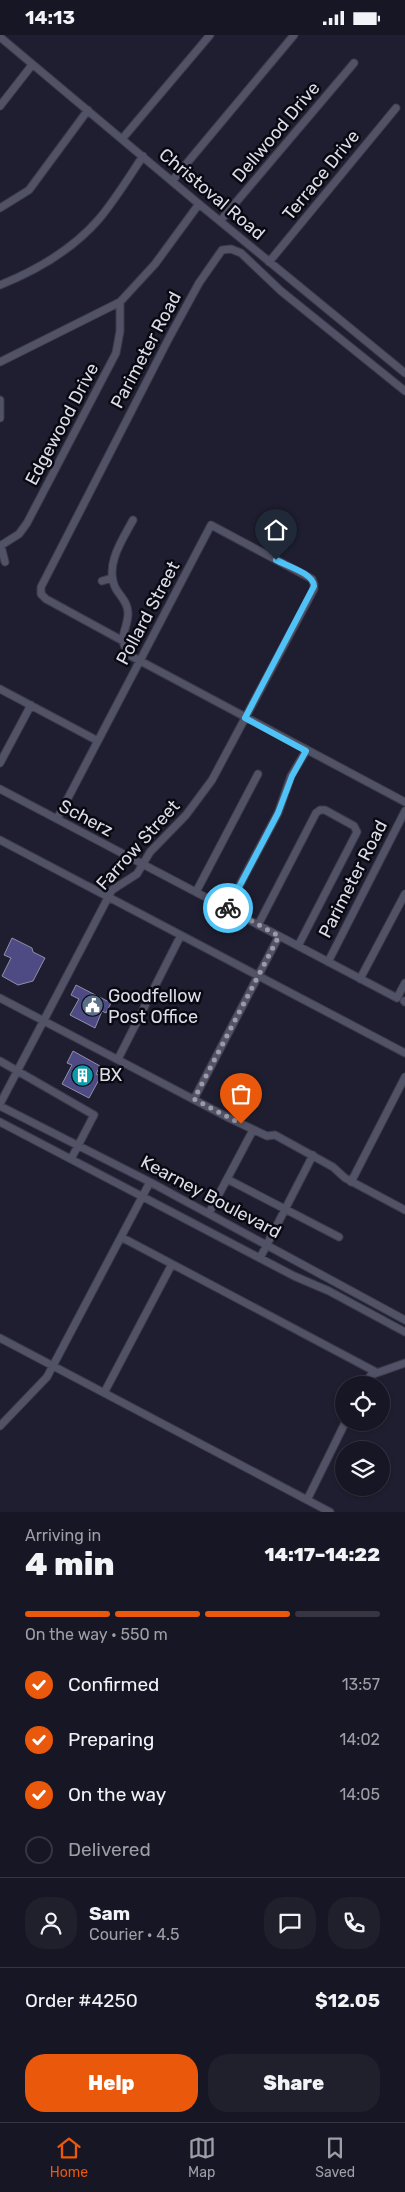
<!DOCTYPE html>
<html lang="en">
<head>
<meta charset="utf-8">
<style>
	:root { --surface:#171624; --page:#201f2c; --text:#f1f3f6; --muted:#9e9fa6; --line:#363541; --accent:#ea580c }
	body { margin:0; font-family:Rubik,sans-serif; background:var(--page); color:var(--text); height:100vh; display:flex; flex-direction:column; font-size:19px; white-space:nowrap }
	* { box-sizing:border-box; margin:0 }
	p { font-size:16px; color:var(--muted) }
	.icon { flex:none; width:28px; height:28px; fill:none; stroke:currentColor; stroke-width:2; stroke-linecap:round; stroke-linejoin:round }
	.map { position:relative; height:1477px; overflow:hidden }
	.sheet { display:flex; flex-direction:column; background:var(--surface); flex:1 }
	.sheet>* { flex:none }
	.controls { position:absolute; left:335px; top:1341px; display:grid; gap:10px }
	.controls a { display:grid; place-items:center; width:55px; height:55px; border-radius:50%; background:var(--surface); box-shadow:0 1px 4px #0004,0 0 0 1px var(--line); font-size:25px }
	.pin { position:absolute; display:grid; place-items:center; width:42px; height:42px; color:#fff; margin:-51px -21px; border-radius:50% 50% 50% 0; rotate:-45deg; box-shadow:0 0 5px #0007 }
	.pin .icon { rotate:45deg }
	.courier { position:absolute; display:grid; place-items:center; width:50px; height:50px; margin:-25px; border:4px solid #4fc3f7; border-radius:50%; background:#fff; color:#222; box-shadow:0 1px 6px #0007 }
	.summary em { font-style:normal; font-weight:800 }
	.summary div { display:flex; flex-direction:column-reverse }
	.summary { display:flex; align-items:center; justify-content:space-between; height:85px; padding:0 25px }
	h1 { font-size:32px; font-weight:800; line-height:38px }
	.bar { display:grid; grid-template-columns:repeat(4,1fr); gap:8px 5px; align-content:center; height:60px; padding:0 25px }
	.bar i { height:6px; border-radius:4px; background:var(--line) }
	.bar .current { background:var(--accent) }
	.bar p { grid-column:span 4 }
	.line { display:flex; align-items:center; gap:12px; padding:0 25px; border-top:1px solid var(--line) }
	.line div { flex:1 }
	.round { display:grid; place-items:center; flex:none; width:52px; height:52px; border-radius:20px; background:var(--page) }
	ol { padding:0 25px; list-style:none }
	li { display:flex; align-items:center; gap:15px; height:55px }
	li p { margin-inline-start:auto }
	li .icon { padding:5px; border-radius:50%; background:var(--accent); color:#fff; stroke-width:4 }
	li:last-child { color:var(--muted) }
	li i { width:28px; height:28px; border:2px solid var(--line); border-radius:50% }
	.primary-button { display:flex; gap:10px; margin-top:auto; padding:10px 25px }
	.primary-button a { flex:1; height:58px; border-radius:20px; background:var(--accent); color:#fff; font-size:20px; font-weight:800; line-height:58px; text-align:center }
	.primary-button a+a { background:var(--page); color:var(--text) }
	.status { display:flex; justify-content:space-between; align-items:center; height:35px; padding:0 25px; background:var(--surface); direction:ltr }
	.status svg { height:14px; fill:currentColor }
	.tab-bar { display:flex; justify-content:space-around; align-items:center; height:70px; border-top:1px solid var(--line); background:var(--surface); font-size:14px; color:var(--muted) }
	.tab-bar a { display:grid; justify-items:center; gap:2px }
	.tab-bar .current { color:var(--accent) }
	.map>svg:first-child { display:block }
	.building { fill:#4e4a84; stroke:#9090a8 }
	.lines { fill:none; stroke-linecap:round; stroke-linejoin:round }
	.minor-casing { stroke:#3c3b4a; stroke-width:9 }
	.minor { stroke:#525267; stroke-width:7 }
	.done { stroke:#9a9aa9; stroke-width:5; stroke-dasharray:0 9 }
	.route { stroke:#4fc3f7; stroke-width:6 }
	.labels { text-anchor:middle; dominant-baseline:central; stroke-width:5; stroke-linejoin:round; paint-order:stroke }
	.street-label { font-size:18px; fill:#ddddea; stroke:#090911 }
	.poi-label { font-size:18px; fill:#ddddea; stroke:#090911; text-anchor:start }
</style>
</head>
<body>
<div class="status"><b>14:13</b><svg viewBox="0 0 49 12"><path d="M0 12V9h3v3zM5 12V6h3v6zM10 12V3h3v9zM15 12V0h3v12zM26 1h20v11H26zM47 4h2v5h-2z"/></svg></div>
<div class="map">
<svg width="405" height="1477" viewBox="0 0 405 1477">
	<rect width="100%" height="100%" fill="#1f1e30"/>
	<path class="building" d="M12 903 32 913 33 917 45 923 33 946 18 950 2 941 11 923 4 920Z
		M76 950 111 968 106 978 102 976 95 993 70 980 79 964 71 960Z
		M73 1016 100 1031 96 1039 101 1041 89 1063 62 1049 72 1030 67 1028Z"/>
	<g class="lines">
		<defs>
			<path id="minor" d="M0 2 199 169 405 338
				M0 71 32 30
				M122 104 210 0
				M172 146 294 0
				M0 173 29 155 88 75
				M221 185 354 28
				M269 227 396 73
				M0 250C35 236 73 214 99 184 115 165 129 142 143 121
				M0 327 120 267 155 229 199 169
				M0 365V383
				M133 485C122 505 104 531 116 554 121 562 128 568 128 578 128 596 115 603 131 621L405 767
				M0 511 19 499 27 488 116 318 120 296V267
				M1 511 5 527
				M102 546 112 543
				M123 606 46 564 41 559V552L170 301 199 248 222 215 231 214 241 218 281 256 405 356
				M0 654 98 706
				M0 728 31 670
				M0 754 397 963 405 948
				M0 805 405 1018
				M196 857 258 739
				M227 874 278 778 291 741 306 716
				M258 890 316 778 320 775H325L354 791 357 797 298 911
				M328 927 405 776
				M360 944 405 859
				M0 963 229 1083 267 1101 275 1100 333 1132 345 1143 405 1175
				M404 966 405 967
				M118 1024 181 900
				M0 1026 94 1080 71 1124
				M194 1064 279 901
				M0 1069 112 855 137 839 150 817 186 780 212 745 314 554V549L312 544 211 490 57 784
				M0 1071 150 1147 405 1285
				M0 1087 294 1241 329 1256 405 1297
				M227 1144 339 1202
				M351 1147 405 1042
				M209 1178 253 1095
				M121 1202 376 1337
				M260 1223 313 1120
				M0 1303 330 1477
				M363 1350 371 1340 405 1328
				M104 1358 172 1229
				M0 1391 47 1342 150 1147
				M307 1465 345 1388"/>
		</defs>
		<use href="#minor" class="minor-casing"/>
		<use href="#minor" class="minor"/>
	</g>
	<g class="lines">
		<path class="done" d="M228 873 279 901 194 1064 241 1089"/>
		<path class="route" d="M228 873 278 778 292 741 306 716 245 683 314 551C313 538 287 531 276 525"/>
	</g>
	<defs>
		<symbol id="civic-disc" viewBox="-11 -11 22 22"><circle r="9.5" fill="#5c6f8a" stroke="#090911"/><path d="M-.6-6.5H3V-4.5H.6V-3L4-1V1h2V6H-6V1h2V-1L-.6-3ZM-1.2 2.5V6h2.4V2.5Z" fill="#fff"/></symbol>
		<symbol id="building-disc" viewBox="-11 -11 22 22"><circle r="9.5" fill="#0f9aa8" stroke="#090911"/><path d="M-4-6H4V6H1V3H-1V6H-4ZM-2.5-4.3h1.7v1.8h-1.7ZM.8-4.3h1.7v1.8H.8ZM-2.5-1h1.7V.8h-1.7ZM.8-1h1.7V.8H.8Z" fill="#fff"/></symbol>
	</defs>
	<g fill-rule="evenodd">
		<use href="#civic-disc" x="80" y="958" width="25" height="25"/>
		<use href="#building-disc" x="70" y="1028" width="25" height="25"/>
	</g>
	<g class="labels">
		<g class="street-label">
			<text transform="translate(276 97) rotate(-50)">Dellwood Drive</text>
			<text transform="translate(321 140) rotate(-51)">Terrace Drive</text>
			<text transform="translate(212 159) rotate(40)">Christoval Road</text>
			<text transform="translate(146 315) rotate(-62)">Parimeter Road</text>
			<text transform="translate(62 389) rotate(-62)">Edgewood Drive</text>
			<text transform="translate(148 578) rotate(-62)">Pollard Street</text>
			<text transform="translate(86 783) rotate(28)">Scherz</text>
			<text transform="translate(138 810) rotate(-48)">Farrow Street</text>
			<text transform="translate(353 844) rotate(-63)">Parimeter Road</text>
			<text transform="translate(211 1162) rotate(28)">Kearney Boulevard</text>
		</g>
		<g class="poi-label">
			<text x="108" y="961">Goodfellow<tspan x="108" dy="21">Post Office</tspan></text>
			<text x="99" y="1040">BX</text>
		</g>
	</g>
</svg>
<div class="controls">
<a><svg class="icon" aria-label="locate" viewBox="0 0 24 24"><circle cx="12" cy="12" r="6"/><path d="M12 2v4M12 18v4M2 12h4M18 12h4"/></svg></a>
<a><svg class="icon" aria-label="layers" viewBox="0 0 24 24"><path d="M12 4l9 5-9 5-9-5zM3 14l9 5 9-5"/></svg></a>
</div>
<div class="pin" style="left:241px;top:1089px;background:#ea580c"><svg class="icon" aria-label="bag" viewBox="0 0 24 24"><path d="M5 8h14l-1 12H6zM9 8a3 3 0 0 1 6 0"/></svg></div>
<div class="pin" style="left:276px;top:525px;background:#1f2937"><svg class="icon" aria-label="home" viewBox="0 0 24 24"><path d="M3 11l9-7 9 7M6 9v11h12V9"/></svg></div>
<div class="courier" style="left:228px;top:873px"><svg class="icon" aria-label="bike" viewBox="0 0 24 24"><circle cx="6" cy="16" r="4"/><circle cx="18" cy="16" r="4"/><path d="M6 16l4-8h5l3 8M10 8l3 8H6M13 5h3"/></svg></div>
</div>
<section class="sheet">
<div class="summary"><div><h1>4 min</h1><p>Arriving in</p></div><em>14:17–14:22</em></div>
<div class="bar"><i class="current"></i><i class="current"></i><i class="current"></i><i></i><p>On the way · 550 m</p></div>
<ol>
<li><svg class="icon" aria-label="check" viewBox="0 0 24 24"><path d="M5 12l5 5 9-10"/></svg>Confirmed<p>13:57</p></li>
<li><svg class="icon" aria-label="check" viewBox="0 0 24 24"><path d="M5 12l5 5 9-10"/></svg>Preparing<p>14:02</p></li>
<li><svg class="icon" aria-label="check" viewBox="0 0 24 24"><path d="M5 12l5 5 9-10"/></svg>On the way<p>14:05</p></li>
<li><i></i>Delivered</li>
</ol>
<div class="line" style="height:90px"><a class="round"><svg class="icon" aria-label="person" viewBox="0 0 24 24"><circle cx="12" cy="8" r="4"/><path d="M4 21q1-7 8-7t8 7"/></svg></a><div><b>Sam</b><p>Courier · 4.5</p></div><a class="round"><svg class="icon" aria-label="chat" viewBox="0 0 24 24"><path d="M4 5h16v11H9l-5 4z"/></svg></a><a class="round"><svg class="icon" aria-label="phone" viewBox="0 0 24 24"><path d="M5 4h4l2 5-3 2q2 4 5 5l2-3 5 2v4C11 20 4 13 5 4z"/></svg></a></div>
<div class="line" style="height:65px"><div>Order #4250</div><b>$12.05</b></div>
<div class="primary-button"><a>Help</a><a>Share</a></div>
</section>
<nav class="tab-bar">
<a class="current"><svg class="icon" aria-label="home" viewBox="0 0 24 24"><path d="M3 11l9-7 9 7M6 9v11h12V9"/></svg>Home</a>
<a><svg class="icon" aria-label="map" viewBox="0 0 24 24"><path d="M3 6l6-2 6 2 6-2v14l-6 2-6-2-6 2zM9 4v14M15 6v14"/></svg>Map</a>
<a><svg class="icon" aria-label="saved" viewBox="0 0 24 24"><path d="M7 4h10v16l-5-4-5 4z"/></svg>Saved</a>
</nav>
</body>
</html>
